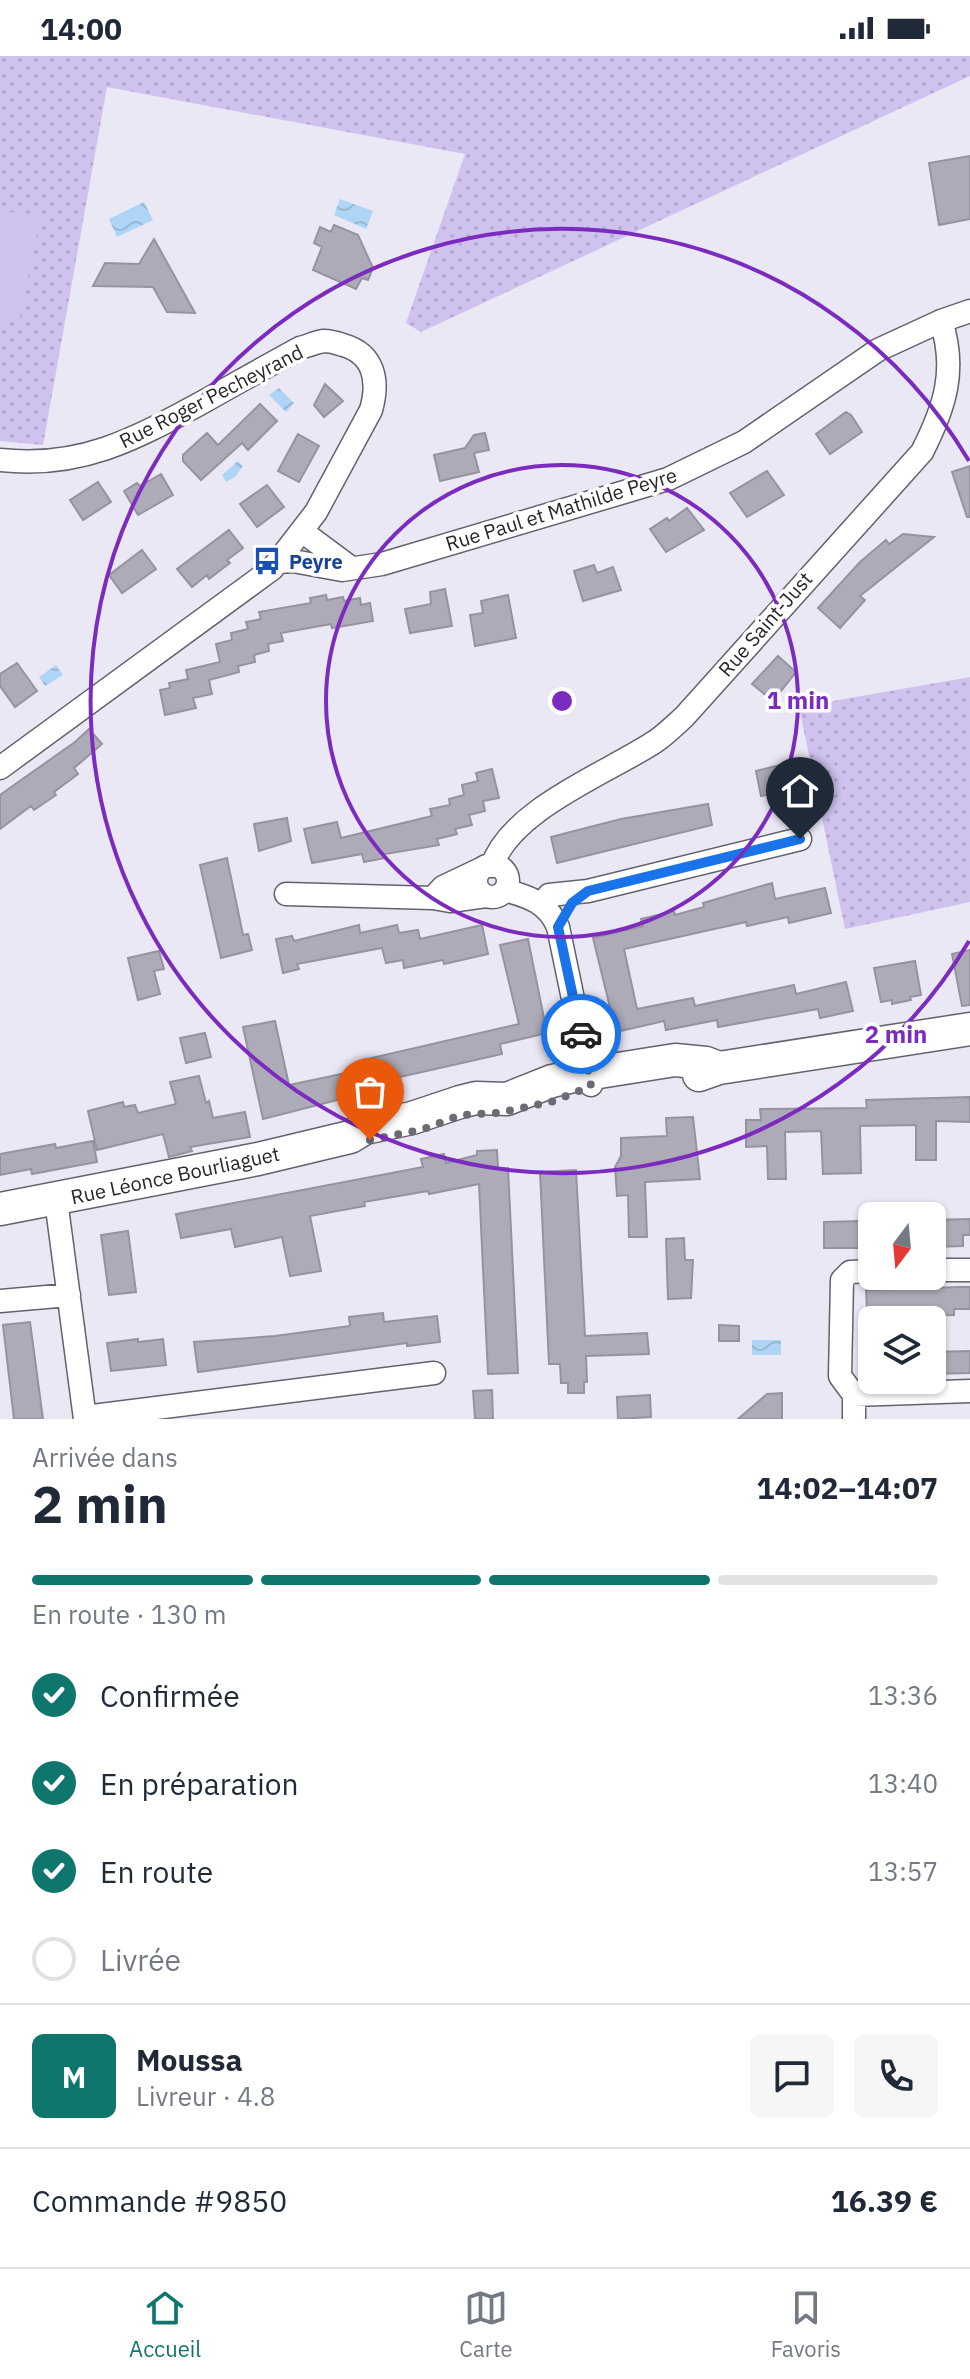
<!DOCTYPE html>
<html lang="fr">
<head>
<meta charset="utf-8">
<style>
	:root { --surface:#fff; --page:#f6f6f7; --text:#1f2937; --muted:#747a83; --line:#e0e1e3; --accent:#0f766e }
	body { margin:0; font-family:"IBM Plex Sans",sans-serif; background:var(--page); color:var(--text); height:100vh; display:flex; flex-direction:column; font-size:30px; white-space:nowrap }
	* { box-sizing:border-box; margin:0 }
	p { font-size:26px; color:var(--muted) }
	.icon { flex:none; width:44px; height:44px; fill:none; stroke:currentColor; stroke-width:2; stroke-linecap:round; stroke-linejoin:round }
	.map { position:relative; height:1363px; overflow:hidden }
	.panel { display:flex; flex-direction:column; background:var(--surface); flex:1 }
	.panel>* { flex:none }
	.needle { width:52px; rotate:196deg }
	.controls { position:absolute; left:858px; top:1146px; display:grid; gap:16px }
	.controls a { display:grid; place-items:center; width:88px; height:88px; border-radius:12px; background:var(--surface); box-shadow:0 2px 6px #0004; font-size:40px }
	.pin { position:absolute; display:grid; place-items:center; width:68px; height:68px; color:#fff; margin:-82px -34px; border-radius:50% 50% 50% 0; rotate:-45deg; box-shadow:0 0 8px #0007 }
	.pin .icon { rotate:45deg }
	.courier { position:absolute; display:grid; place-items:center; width:80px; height:80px; margin:-40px; border:6px solid #1a73e8; border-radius:50%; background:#fff; color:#222; box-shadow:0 2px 10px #0007 }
	.head em { font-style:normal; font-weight:700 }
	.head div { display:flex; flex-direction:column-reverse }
	.head { display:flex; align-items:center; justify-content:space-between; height:136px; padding:0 32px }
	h1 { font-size:52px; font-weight:700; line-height:60px }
	.bar { display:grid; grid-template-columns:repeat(4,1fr); gap:12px 8px; align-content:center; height:96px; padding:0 32px }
	.bar i { height:10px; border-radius:6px; background:var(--line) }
	.bar .active { background:var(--accent) }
	.bar p { grid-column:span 4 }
	.line { display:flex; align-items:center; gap:20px; padding:0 32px; border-top:2px solid var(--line) }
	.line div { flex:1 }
	.round { display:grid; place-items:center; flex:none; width:84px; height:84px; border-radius:12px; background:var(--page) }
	ol { padding:0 32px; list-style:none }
	li { display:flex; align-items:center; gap:24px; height:88px }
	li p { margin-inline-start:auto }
	li .icon { padding:8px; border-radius:50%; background:var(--accent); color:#fff; stroke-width:4 }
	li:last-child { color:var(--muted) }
	li i { width:44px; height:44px; border:4px solid var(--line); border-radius:50% }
	.status { display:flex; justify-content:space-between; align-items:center; height:56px; padding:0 40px; background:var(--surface); direction:ltr }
	.status svg { height:22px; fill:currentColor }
	.menu { display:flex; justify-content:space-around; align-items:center; height:112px; border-top:2px solid var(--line); background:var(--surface); font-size:22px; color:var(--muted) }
	.menu a { display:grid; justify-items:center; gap:4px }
	.menu .active { color:var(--accent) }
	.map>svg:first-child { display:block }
	.grass { fill:url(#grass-dots) }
	.garden { fill:#cfc2ee }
	.water { fill:url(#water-waves) }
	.building { fill:#aeabb8; stroke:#96939f; stroke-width:2 }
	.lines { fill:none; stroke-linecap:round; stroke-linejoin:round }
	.street-casing { stroke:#64616c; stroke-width:25 }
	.secondary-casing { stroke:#64616c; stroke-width:35 }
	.street { stroke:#fff; stroke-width:22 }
	.secondary { stroke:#fff; stroke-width:32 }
	.done { stroke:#6c6a72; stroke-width:8; stroke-dasharray:0 14.4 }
	.route { stroke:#1a73e8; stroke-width:10 }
	.ring { fill:none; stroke:#7b2cbf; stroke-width:4 }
	.labels { text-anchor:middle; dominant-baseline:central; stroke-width:7; stroke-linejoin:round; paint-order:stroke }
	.street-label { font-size:20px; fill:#27262b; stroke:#fff }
	.transit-label { font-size:20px; font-weight:bold; fill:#164399; stroke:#fff; text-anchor:start }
	.centre { fill:#7b2cbf; stroke:#fff; stroke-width:4 }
	.ring-label { font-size:24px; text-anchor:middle; font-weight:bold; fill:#7b2cbf; stroke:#fff; stroke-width:7; stroke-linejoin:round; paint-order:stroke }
</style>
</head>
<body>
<div class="status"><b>14:00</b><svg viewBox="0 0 49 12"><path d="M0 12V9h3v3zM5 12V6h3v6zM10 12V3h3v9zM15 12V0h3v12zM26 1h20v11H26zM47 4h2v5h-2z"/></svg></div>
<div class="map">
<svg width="970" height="1363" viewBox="0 0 970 1363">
	<defs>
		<pattern id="grass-dots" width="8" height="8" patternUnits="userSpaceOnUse" patternTransform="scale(2)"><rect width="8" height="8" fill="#cfc2ee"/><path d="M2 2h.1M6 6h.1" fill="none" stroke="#b2a7cc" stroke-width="1.8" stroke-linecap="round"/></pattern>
		<pattern id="water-waves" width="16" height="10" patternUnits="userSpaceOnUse" patternTransform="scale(2)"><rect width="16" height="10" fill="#afd5f6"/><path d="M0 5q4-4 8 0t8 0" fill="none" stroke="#97b7d3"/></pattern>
	</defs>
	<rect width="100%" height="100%" fill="#ebe8f5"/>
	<path class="grass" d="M0 0H970V20L421 276 406 267 465 98 107 31 43 389 0 385Z
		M970 621V846L845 873 799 651Z"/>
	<path class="garden" d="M0 155 41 159 19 265 0 263Z"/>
	<path class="water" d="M340 143 373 155 366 173 334 159Z
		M144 146 153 164 117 181 109 163Z
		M279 332 294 347 286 356 269 339Z
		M238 405 243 410 235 421 226 426 222 419Z
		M56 609 63 619 45 630 39 621Z
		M752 1284H781V1299H752Z"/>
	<path class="building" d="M970 100V163L939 169 929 107Z
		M334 169 358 179 373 212 368 224 362 222 356 233 313 214 322 191 314 187 320 171 331 176Z
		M154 183 195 257 167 256 153 231 93 230 105 207 139 208Z
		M325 328 343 345 324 361 314 349Z
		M260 348 277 365 248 394 242 387 201 424 183 405V399L207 377 218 389Z
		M846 356 851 359 862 376 830 398 816 378Z
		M485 377 489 394 474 397 479 416 440 425 434 399 465 392 474 379Z
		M298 378 319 390 299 426 278 415Z
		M970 410V461H967L952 416Z
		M767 415 784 439 747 461 730 437Z
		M161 418 173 439 138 459 124 435 137 427 140 430Z
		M98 426 111 446 83 464 70 444Z
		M267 429 284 451 257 471 240 448Z
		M687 452 704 474 666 496 650 473 667 462 669 465Z
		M229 474 243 492 227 504 230 507 222 513 209 523 207 519 192 531 177 513Z
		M903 478 934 481 860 540 865 544 840 572 818 552 860 506 886 484 889 488Z
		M142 494 156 513 122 537 109 519Z
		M594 509 597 517 613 511 621 534 583 545 574 515Z
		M445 533 452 570 410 577 405 553 431 548 430 536Z
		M326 539 327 544 343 541 344 545 360 542 361 549 370 547 373 565 332 572 331 568 281 577 283 585 268 588 269 595 254 599 255 606 238 610 239 616 209 624 212 638 193 642 196 652 165 659 160 634 170 632 169 627 188 623 186 614 220 606 216 588 232 584 231 577 248 573 246 566 261 563 259 556 311 547 310 542Z
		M508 539 516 582 475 590 470 559 483 557 481 545Z
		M778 600 796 616 773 645 752 628Z
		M17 607 37 635 15 651 0 630V618Z
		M89 673 102 688 74 712 78 718 54 736 56 739 34 754 31 750 0 773V739L75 686Z
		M788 707 794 734 761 740 756 715Z
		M492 713 499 742 483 745 485 755 469 759 472 769 455 773 457 778 437 783 439 789 385 798V802L364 806 362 798 312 807 304 773 337 766 341 782 432 760 430 753 450 749 449 743 464 739 462 729 478 725 476 717Z
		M708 748 712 769 557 807 551 781 621 763Z
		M287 762 291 785 259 795 254 768Z
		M227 802 243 879 248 878 252 894 221 902 200 809Z
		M772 827 775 843 825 832 831 857 789 867 788 861 747 870 746 866 624 893 637 953 693 942 695 950 794 929 796 938 846 926 853 955 820 962 818 953 718 971 717 964 666 974 664 965 616 976 593 882 643 870 641 863 674 855 675 859 704 851 703 847Z
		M359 869 360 877 397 869 399 877 418 874 420 883 482 869 488 898 444 908 443 904 404 912 403 904 386 907 382 892 297 908 299 913 283 917 276 883 292 880 294 885Z
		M528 883 547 977 500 988 502 998 351 1032 353 1040 263 1063 243 971 275 965 289 1029 365 1013 363 1004 519 968 500 889Z
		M970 894V949L962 950 952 898Z
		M159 895 164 913 154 915 160 938 138 944 128 902Z
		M915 905 921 939 910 941 911 944 892 948V944L881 946 874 912Z
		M205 977 211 1001 186 1007 180 982Z
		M199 1020 206 1047 209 1045 213 1062 245 1056 250 1081 190 1091 192 1095 169 1101 163 1078 97 1094 88 1055 123 1046 124 1051 135 1049 138 1057 176 1048 170 1026Z
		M970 1041V1066L936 1065V1104H916V1069L860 1070 861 1117 823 1118 821 1075 785 1076 786 1123H768L767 1090 746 1091V1064H761L760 1053 867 1052 866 1044Z
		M693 1061 700 1123 645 1126 647 1181H629L628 1139 617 1140 615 1111 621 1100V1082L667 1080 666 1062Z
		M93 1085 97 1106 32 1118 31 1113 0 1119V1098L55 1088 56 1092Z
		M497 1094 498 1112H508L518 1317 488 1318 479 1128 429 1138 428 1135 364 1146 365 1150 310 1160 321 1215 290 1220 282 1181 235 1191 231 1173 181 1182 176 1158 423 1111 421 1103 444 1098 446 1107 477 1099V1095Z
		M576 1114 585 1280 647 1277 649 1298 586 1300 587 1326H584V1337H568V1327H561L560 1308H549L540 1116Z
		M970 1163V1179H963V1190L932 1191V1164Z
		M859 1165V1171L872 1170V1192H824V1166Z
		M128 1175 136 1236 109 1239 101 1179Z
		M684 1182 685 1204H693L691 1242 668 1243 666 1183Z
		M960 1231H970V1253H954V1259L885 1260V1255H867L866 1234Z
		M383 1257 384 1266 437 1260 440 1286 407 1290V1287L198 1316 194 1286 275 1280 350 1270 349 1261Z
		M30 1266 43 1363H14L3 1269Z
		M719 1269 739 1270V1285H719Z
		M138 1283V1286L163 1283 166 1309 111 1315 107 1287Z
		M970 1295V1317L932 1318V1296Z
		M492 1334 493 1363H475L473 1335Z
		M782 1337V1363H738L767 1338Z
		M650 1339 651 1361 618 1363 617 1341Z"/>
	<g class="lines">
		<defs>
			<path id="street" d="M0 404C81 413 135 383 203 346 235 328 267 310 300 292 308 290 316 286 324 285 330 285 337 287 343 289 375 298 379 326 371 354L316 456 272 513 0 712
				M303 476 350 511
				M278 506 293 505 342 514 382 508 668 423 744 386 878 294 941 265 970 255
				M476 825a16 16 0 1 1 32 0a16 16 0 1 1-32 0Z
				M492 810C511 753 608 717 656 685 666 678 675 669 684 661L922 396C945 351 957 314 941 265
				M505 834C530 841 548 847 558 871L591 1029
				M286 838 433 842 450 845 486 840
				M433 842 443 831 483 812
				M543 847 549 839 588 835 800 783
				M56 1144 85 1363
				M932 1214H970
				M0 1245 69 1239
				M854 1339 970 1335
				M85 1361 434 1317
				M854 1363V1339L840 1320 842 1224 850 1216 872 1215"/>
			<path id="secondary" d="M699 1019 719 1012 970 973
				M0 1153 258 1103 350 1081 365 1072 412 1062 460 1046 476 1042 507 1043 552 1025 574 1020 675 1004 706 1007 719 1012"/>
		</defs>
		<use href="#street" class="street-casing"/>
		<use href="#secondary" class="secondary-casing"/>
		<use href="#street" class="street"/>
		<use href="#secondary" class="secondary"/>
	</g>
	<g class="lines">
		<path class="done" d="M370 1084 424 1073 460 1059 498 1057 554 1045 591 1030 581 978"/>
		<path class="route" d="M581 978 558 871 572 847 588 835 800 783"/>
	</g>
	<g class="ring">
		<circle cx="562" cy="645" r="236"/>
		<path d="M969 885A472 472 0 1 1 969 405"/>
	</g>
	<defs>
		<symbol id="bus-bare" viewBox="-9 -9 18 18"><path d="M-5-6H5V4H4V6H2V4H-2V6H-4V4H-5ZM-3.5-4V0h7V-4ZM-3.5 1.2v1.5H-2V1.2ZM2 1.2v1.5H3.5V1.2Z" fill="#1a4fb4" stroke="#fff" stroke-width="2.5" paint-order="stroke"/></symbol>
	</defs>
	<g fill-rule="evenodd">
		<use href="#bus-bare" x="247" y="485" width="40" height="40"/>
	</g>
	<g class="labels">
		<g class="street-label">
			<text transform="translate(211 340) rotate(-27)">Rue Roger Pecheyrand</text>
			<text transform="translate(561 453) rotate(-17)">Rue Paul et Mathilde Peyre</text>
			<text transform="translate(765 568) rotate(-49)">Rue Saint-Just</text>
			<text transform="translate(175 1119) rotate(-12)">Rue Léonce Bourliaguet</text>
		</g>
		<g class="transit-label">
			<text x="289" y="505">Peyre</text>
		</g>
	</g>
	<circle cx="562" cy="645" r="12" class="centre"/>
	<g class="ring-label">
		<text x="798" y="653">1 min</text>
		<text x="896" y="987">2 min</text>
	</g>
</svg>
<div class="controls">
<a><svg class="needle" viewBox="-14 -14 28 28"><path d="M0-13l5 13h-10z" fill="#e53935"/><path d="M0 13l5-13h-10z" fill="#747a83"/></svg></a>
<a><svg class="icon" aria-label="layers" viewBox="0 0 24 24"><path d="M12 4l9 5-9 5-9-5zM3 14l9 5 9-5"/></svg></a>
</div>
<div class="pin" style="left:370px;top:1084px;background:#ea580c"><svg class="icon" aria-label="bag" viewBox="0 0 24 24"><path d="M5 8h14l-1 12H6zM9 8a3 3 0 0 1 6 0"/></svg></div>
<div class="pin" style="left:800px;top:783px;background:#1f2937"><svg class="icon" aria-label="home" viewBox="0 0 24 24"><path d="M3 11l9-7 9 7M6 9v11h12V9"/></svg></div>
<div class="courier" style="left:581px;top:978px"><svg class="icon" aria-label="car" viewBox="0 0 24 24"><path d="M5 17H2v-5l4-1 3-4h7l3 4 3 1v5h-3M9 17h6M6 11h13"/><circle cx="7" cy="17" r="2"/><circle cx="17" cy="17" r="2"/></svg></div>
</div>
<section class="panel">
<div class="head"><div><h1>2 min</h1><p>Arrivée dans</p></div><em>14:02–14:07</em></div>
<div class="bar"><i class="active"></i><i class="active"></i><i class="active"></i><i></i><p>En route · 130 m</p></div>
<ol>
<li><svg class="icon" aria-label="check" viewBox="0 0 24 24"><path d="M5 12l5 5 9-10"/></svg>Confirmée<p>13:36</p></li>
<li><svg class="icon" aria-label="check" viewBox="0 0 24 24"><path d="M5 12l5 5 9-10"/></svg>En préparation<p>13:40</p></li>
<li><svg class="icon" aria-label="check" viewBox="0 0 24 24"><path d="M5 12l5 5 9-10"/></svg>En route<p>13:57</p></li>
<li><i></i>Livrée</li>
</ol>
<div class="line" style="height:144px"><b class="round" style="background:var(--accent);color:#fff">M</b><div><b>Moussa</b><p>Livreur · 4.8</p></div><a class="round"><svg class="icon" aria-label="chat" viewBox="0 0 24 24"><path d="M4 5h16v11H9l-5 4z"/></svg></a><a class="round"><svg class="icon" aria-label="phone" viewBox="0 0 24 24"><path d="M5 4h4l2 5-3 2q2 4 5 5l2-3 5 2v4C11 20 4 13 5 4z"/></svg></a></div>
<div class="line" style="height:104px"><div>Commande #9850</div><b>16.39 €</b></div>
</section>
<nav class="menu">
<a class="active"><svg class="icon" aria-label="home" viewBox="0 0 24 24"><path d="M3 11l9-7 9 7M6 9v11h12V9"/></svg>Accueil</a>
<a><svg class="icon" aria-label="map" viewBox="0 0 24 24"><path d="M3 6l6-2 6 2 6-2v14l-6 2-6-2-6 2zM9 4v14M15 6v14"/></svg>Carte</a>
<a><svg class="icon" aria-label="saved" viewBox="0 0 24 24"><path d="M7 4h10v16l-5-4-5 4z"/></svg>Favoris</a>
</nav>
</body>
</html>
